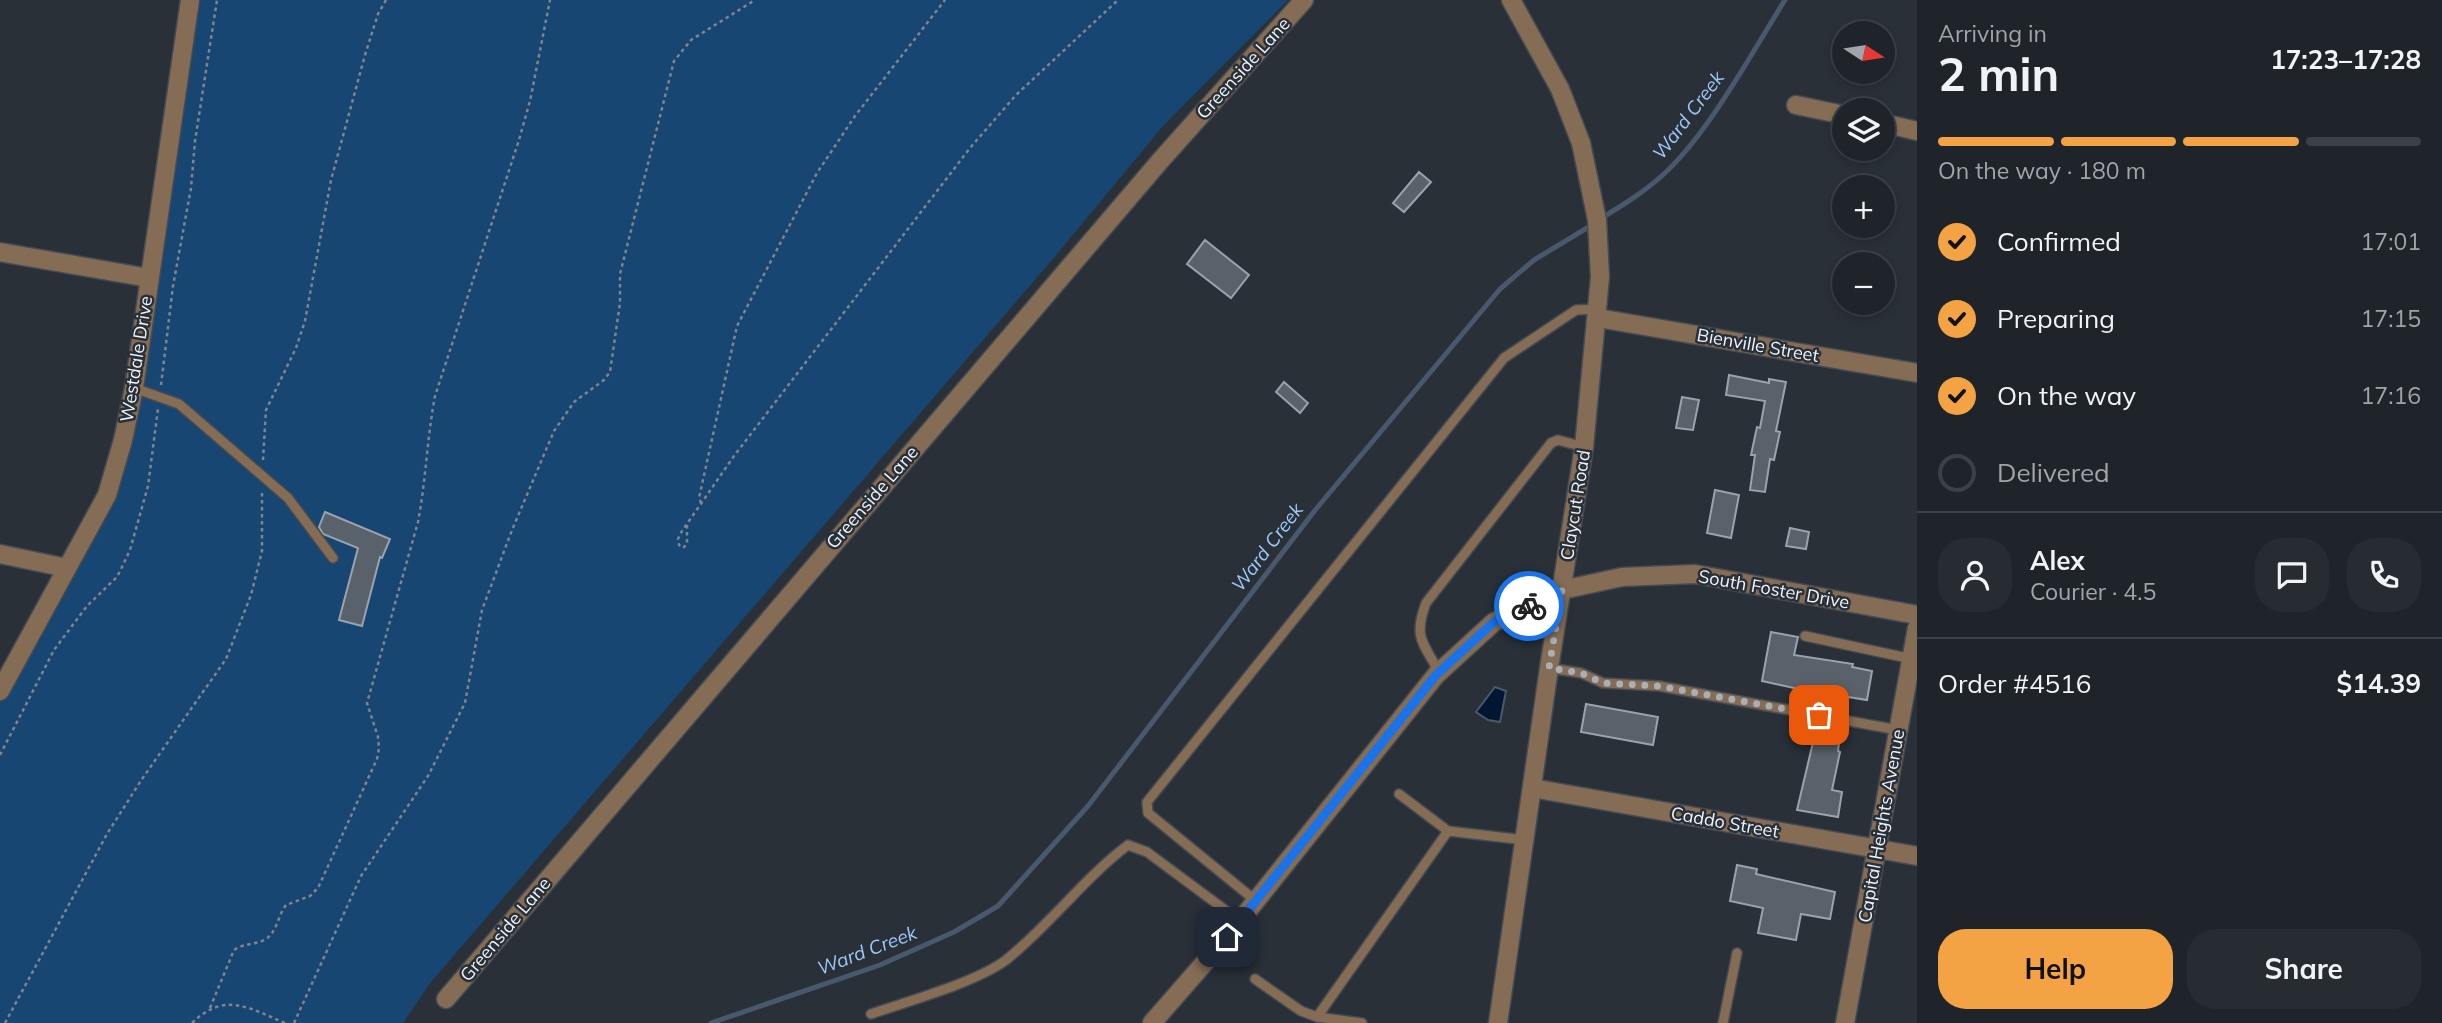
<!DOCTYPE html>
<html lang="en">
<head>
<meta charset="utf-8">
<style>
	:root { --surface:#1f242a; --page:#272c32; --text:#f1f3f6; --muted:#a1a4a8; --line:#3c4147; --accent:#f4a344 }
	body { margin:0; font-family:Mulish,sans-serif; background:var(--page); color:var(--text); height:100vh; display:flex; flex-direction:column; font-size:26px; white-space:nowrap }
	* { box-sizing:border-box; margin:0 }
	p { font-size:23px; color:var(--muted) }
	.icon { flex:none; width:38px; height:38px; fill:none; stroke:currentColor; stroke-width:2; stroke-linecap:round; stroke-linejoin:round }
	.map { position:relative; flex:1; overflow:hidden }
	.details { display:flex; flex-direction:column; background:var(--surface); width:525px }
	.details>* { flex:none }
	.needle { width:46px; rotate:102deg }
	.fabs { position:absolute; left:1832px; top:21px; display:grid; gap:14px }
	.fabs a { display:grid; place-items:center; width:63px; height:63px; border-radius:50%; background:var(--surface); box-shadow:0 4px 10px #0003,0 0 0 2px var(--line); font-size:35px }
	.pin { position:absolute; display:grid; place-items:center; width:60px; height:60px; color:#fff; margin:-30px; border-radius:14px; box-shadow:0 4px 10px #0006 }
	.courier { position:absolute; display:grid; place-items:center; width:70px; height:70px; margin:-35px; border:5px solid #1a73e8; border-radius:50%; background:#fff; color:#222; box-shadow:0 2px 9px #0007 }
	.overview em { font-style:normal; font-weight:700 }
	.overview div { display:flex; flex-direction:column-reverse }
	.overview { display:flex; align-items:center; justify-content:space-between; height:119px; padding:0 21px }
	h1 { font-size:46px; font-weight:700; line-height:52px }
	.bar { display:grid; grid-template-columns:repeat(4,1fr); gap:10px 7px; align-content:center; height:84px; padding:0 21px }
	.bar i { height:9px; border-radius:5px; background:var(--line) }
	.bar .selected { background:var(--accent) }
	.bar p { grid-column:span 4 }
	.line { display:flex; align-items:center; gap:18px; padding:0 21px; border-top:2px solid var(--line) }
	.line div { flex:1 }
	.round { display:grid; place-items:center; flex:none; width:74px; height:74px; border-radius:28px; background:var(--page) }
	ol { padding:0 21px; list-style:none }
	li { display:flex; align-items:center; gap:21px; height:77px }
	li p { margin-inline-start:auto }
	li .icon { padding:7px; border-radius:50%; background:var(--accent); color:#111; stroke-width:4 }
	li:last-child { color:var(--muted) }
	li i { width:38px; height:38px; border:4px solid var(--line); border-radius:50% }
	.button { display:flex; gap:14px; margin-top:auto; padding:14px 21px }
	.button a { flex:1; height:80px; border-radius:28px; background:var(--accent); color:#111; font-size:28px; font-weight:700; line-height:80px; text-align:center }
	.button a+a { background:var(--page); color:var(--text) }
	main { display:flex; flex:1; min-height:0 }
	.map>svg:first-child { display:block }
	.green { fill:#184673 }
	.water { fill:#001631; stroke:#48596d; stroke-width:2 }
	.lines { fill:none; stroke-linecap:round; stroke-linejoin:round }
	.stream { stroke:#48596d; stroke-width:5 }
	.building { fill:#59616a; stroke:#9aa3ad; stroke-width:2 }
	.service-casing { stroke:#454b53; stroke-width:12 }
	.minor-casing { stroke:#454b53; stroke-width:21 }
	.tertiary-casing { stroke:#454b53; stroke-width:21 }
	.path { stroke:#7f858c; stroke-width:2.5; stroke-dasharray:3.5 3.5; stroke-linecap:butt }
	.service { stroke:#856d55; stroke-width:9 }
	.minor { stroke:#856d55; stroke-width:18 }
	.tertiary { stroke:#856d55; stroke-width:18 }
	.done { stroke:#aaafb6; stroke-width:7; stroke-dasharray:0 12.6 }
	.route { stroke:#1a73e8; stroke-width:9 }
	.labels { text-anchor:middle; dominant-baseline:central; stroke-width:5; stroke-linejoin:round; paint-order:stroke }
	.street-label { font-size:18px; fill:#eff4fa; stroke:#293038 }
	.water-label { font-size:19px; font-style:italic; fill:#9dc8f8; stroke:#293038 }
</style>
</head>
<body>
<main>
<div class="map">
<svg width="1917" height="1023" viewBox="0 0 1917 1023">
	<rect width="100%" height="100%" fill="#293038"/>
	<path class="green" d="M190 0H1288L1163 126 1052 260 431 982 403 1023H0V690L107 495Z"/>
	<path class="water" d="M1495 687 1506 691 1500 722 1488 720 1476 712Z"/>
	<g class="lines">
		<path class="stream" d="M1600 219C1623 205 1646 191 1666 172 1711 129 1751 54 1785 0
			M711 1023 880 965 954 932 998 906 1088 806 1316 509 1500 289 1534 260 1592 225"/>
	</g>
	<path class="building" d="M1419 172 1431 182 1404 212 1393 203Z
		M1205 240 1249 275 1231 298 1187 264Z
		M1729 375 1769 383V379L1786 382 1776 431 1780 432 1774 460 1770 459 1765 492 1750 490 1755 455H1751L1757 427 1760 428 1765 401 1726 395Z
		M1284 382 1308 403 1300 413 1276 392Z
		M1682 397 1699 400 1693 430 1676 428Z
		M1715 490 1739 495 1731 538 1707 533Z
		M325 512 390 539 382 558 380 557 362 626 339 620 358 548 323 534 319 527Z
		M1790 528 1809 532 1806 549 1786 546Z
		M1771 632 1798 637 1794 655 1853 664 1852 667 1872 671 1867 700 1848 697V700L1762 681Z
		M1586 704 1658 717 1653 745 1581 732Z
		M1814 738 1839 743 1838 751 1840 752 1832 790 1842 792 1838 817 1797 810Z
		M1737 865 1757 869 1756 874 1835 892 1830 919 1801 914 1796 940 1758 933 1763 908 1730 901Z"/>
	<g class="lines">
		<defs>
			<path id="service" d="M134 388 179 404 288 498 333 558
				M1805 636 1912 659
				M1549 668 1581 673 1603 683 1659 686 1898 730
				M1439 672C1423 642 1413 638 1426 603L1551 443 1558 440 1584 447
				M1399 794 1448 831 1525 840
				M1256 901 1148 813 1147 802 1504 358 1576 310 1597 309
				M1255 979 1301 1011 1317 1017 1362 1023
				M871 1014C908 1001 975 983 1006 960 1050 925 1083 879 1128 845L1147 852 1240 921
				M1317 1017 1448 831
				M1723 1023 1737 953"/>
			<path id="minor" d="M1796 105 1844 115
				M1883 123 1917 131
				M0 252 149 278
				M1598 318 1917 373
				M0 554 67 568
				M0 691 107 495 123 440 134 388 190 0
				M1532 788 1917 856
				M446 999 1160 161 1304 0
				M1845 1023 1917 628"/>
			<path id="tertiary" d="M1152 1023 1227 937 1436 675 1494 622 1562 590 1622 577 1695 574 1917 615
				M1498 1023 1549 668 1584 447 1600 277 1597 220 1581 143 1560 89 1511 0"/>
		</defs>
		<use href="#service" class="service-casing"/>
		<use href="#minor" class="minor-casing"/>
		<use href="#tertiary" class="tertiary-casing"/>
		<path class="path" d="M161 385 173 286 191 188 195 141 217 0
			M263 460 266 410 296 348 305 321 331 180 365 55 378 14 386 0
			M701 503 699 498 737 326 817 173 855 116 945 0
			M687 525V544L683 548 679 545 678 539 682 531 734 456 970 148 1016 95 1118 0
			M0 755 54 650 87 606 117 577 123 565 130 550 148 486 158 409
			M210 1008 234 950C244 943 256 945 266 939 277 932 278 915 286 905L310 896 318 888 377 759 379 748 378 737 367 703 418 522C426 480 427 438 435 396L519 140 530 101 550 0
			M5 1023 107 834 142 779 226 659 251 595 262 551V491
			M192 1023C225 991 249 1008 285 1023
			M294 1023 361 876 428 776 465 703 482 610 512 530 554 431 574 402 604 380 610 372 620 303V274L674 61 691 40 755 0"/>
		<use href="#service" class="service"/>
		<use href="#minor" class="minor"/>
		<use href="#tertiary" class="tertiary"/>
	</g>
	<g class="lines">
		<path class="done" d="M1529 606 1562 590 1549 668 1581 673 1603 683 1659 686 1819 715"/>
		<path class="route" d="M1227 937 1436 675 1494 622 1529 606"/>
	</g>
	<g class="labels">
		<g class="street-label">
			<text transform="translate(1243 68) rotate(-48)">Greenside Lane</text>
			<text transform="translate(1758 345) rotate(10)">Bienville Street</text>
			<text transform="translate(136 359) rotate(-81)">Westdale Drive</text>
			<text transform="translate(872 497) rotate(-49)">Greenside Lane</text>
			<text transform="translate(1575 505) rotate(-81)">Claycut Road</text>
			<text transform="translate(1774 589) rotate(10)">South Foster Drive</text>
			<text transform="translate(1725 822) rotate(10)">Caddo Street</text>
			<text transform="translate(1881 826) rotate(-80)">Capital Heights Avenue</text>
			<text transform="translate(505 929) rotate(-50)">Greenside Lane</text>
		</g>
		<g class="water-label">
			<text transform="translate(1688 115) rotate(-53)">Ward Creek</text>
			<text transform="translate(1267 547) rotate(-53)">Ward Creek</text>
			<text transform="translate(867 950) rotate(-21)">Ward Creek</text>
		</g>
	</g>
</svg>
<div class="fabs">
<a><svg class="needle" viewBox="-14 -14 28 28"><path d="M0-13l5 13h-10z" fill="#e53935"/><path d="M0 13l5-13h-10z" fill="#a1a4a8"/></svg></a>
<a><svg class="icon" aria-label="layers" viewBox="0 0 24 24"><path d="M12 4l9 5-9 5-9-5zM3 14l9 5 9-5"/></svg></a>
<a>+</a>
<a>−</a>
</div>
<div class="pin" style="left:1819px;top:715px;background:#ea580c"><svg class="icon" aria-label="bag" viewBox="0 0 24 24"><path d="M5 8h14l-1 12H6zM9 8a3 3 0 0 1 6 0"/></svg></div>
<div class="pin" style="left:1227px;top:937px;background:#1f2937"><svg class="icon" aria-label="home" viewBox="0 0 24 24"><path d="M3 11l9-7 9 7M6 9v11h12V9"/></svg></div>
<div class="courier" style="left:1529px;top:606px"><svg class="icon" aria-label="bike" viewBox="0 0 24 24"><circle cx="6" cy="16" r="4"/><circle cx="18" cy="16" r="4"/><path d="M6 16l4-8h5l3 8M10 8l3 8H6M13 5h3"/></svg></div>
</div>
<section class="details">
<div class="overview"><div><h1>2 min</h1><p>Arriving in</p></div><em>17:23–17:28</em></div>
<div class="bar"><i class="selected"></i><i class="selected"></i><i class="selected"></i><i></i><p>On the way · 180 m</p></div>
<ol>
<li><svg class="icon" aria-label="check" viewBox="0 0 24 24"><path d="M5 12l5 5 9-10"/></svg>Confirmed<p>17:01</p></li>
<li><svg class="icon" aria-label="check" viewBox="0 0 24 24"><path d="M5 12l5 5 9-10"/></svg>Preparing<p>17:15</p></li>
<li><svg class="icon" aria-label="check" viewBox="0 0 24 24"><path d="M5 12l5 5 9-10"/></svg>On the way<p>17:16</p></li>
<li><i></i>Delivered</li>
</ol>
<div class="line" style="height:126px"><a class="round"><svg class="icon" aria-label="person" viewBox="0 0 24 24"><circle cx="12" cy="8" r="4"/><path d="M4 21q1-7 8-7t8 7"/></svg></a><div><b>Alex</b><p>Courier · 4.5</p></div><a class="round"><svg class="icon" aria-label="chat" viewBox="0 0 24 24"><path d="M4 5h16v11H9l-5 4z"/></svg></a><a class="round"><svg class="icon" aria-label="phone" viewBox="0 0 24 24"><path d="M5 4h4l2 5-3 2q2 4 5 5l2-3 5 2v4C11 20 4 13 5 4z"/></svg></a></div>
<div class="line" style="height:91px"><div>Order #4516</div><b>$14.39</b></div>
<div class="button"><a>Help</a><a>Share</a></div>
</section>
</main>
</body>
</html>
